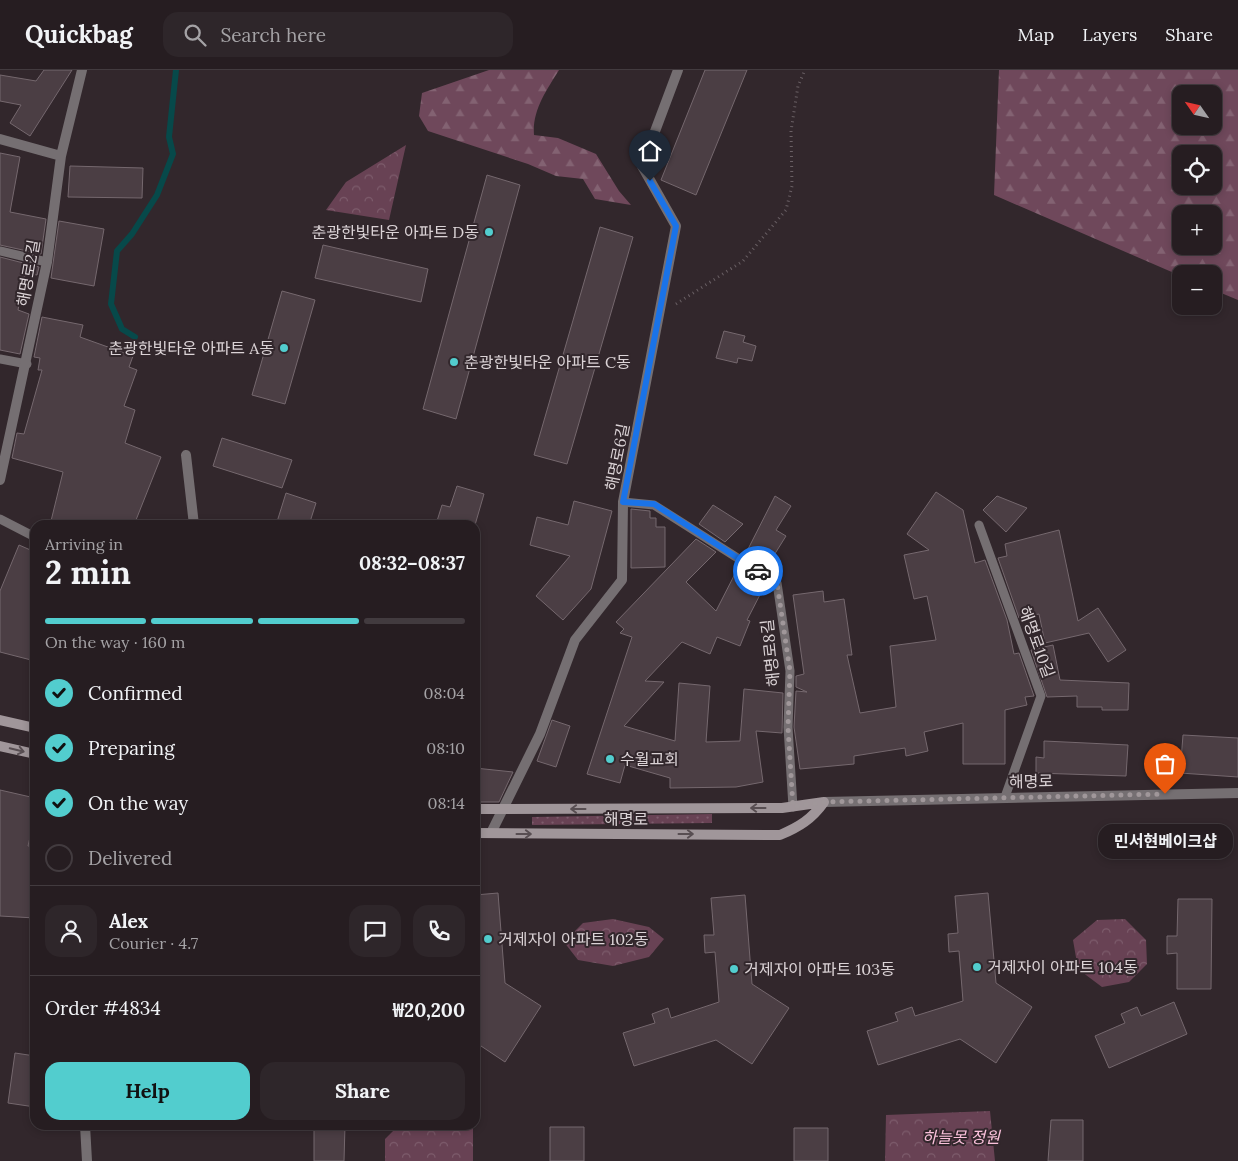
<!DOCTYPE html>
<html lang="en">
<head>
<meta charset="utf-8">
<style>
	:root { --surface:#261d21; --page:#2e262a; --text:#f1f3f6; --muted:#a4a2a5; --line:#423b3f; --accent:#52cdce }
	body { margin:0; font-family:Lora,"Noto Sans KR",serif; background:var(--page); color:var(--text); height:100vh; display:flex; flex-direction:column; font-size:19px; white-space:nowrap }
	* { box-sizing:border-box; margin:0 }
	p { font-size:16px; color:var(--muted) }
	.icon { flex:none; width:28px; height:28px; fill:none; stroke:currentColor; stroke-width:2; stroke-linecap:round; stroke-linejoin:round }
	.map { position:relative; flex:1; overflow:hidden }
	.panel { position:absolute; left:30px; top:450px; width:450px; height:610px; display:flex; flex-direction:column; background:var(--surface); border-radius:15px; box-shadow:0 2px 8px #0003,0 0 0 1px var(--line) }
	.panel>* { flex:none }
	.needle { width:32px; rotate:304deg }
	.fabs { position:absolute; left:1172px; top:15px; display:grid; gap:10px }
	.fabs a { display:grid; place-items:center; width:50px; height:50px; border-radius:10px; background:var(--surface); box-shadow:0 2px 8px #0003,0 0 0 1px var(--line); font-size:25px }
	.pin { position:absolute; display:grid; place-items:center; width:42px; height:42px; color:#fff; margin:-51px -21px; border-radius:50% 50% 50% 0; rotate:-45deg; box-shadow:0 0 5px #0007 }
	.pin .icon { rotate:45deg }
	.courier { position:absolute; display:grid; place-items:center; width:50px; height:50px; margin:-25px; border:4px solid #1a73e8; border-radius:50%; background:#fff; color:#222; box-shadow:0 1px 6px #0007 }
	.bubble { position:absolute; height:35px; border-radius:15px; background:var(--surface); box-shadow:0 2px 8px #0003,0 0 0 1px var(--line); font-size:16px; font-weight:700; line-height:35px; text-align:center }
	.headline em { font-style:normal; font-weight:700 }
	.headline div { display:flex; flex-direction:column-reverse }
	.headline { display:flex; align-items:center; justify-content:space-between; height:85px; padding:0 15px }
	h1 { font-size:32px; font-weight:700; line-height:38px }
	.bar { display:grid; grid-template-columns:repeat(4,1fr); gap:8px 5px; align-content:center; height:60px; padding:0 15px }
	.bar i { height:6px; border-radius:4px; background:var(--line) }
	.bar .selected { background:var(--accent) }
	.bar p { grid-column:span 4 }
	.line { display:flex; align-items:center; gap:12px; padding:0 15px; border-top:1px solid var(--line) }
	.line div { flex:1 }
	.round { display:grid; place-items:center; flex:none; width:52px; height:52px; border-radius:15px; background:var(--page) }
	ol { padding:0 15px; list-style:none }
	li { display:flex; align-items:center; gap:15px; height:55px }
	li p { margin-inline-start:auto }
	li .icon { padding:5px; border-radius:50%; background:var(--accent); color:#111; stroke-width:4 }
	li:last-child { color:var(--muted) }
	li i { width:28px; height:28px; border:2px solid var(--line); border-radius:50% }
	.action { display:flex; gap:10px; margin-top:auto; padding:10px 15px }
	.action a { flex:1; height:58px; border-radius:15px; background:var(--accent); color:#111; font-size:20px; font-weight:700; line-height:58px; text-align:center }
	.action a+a { background:var(--page); color:var(--text) }
	header { display:flex; align-items:center; gap:30px; box-sizing:border-box; height:70px; padding:0 25px; background:var(--surface); border-bottom:1px solid var(--line) }
	header strong { font-size:24px }
	nav { display:flex; gap:28px; margin-inline-start:auto; font-size:18px }
	.search { width:350px; height:45px; background:var(--page); display:flex; align-items:center; gap:12px; box-sizing:border-box; padding:0 18px; border-radius:15px; color:var(--muted); font-size:19px }
	.map>svg:first-child { display:block }
	.grass { fill:url(#grass-dots) }
	.forest { fill:url(#forest-firs); fill-rule:evenodd }
	.park { fill:url(#park-crowns) }
	.lines { fill:none; stroke-linecap:round; stroke-linejoin:round }
	.stream { stroke:#07494a; stroke-width:6 }
	.building { fill:#4b3e44; stroke:#75686e }
	.path { stroke:#6a6065; stroke-width:3; stroke-dasharray:1 4; stroke-linecap:butt }
	.lane { stroke:#756f72; stroke-width:9 }
	.street { stroke:#756f72; stroke-width:10 }
	.secondary { stroke:#a0969a; stroke-width:10 }
	.oneway { stroke:#584e52 }
	.done { stroke:#a0979a; stroke-width:5; stroke-dasharray:0 9 }
	.route { stroke:#1a73e8; stroke-width:6 }
	.poi-dot { fill:#52cdce; stroke:#32272c; stroke-width:2 }
	.labels { text-anchor:middle; dominant-baseline:central; stroke-width:4; stroke-linejoin:round; paint-order:stroke }
	.poi-label { font-size:16px; fill:#dbd3d6; stroke:#32272c; text-anchor:start }
	.street-label { font-size:16px; fill:#dbd3d6; stroke:#32272c }
	.park-label { font-size:16px; font-style:italic; fill:#fac1db; stroke:#32272c }
</style>
</head>
<body>
<header>
<strong>Quickbag</strong>
<div class="search"><svg class="icon" aria-label="search" viewBox="0 0 24 24"><circle cx="10" cy="10" r="6"/><path d="M15 15l6 6"/></svg>Search here</div>
<nav><a>Map</a><a>Layers</a><a>Share</a></nav>
</header>
<div class="map">
<svg width="1238" height="1091" viewBox="0 0 1238 1091">
	<defs>
		<pattern id="grass-dots" width="8" height="8" patternUnits="userSpaceOnUse" patternTransform="scale(1.25)"><rect width="8" height="8" fill="#684254"/><path d="M2 2h.1M6 6h.1" fill="none" stroke="#7d5c6c" stroke-width="1.8" stroke-linecap="round"/></pattern>
		<pattern id="forest-firs" width="22" height="20" patternUnits="userSpaceOnUse" patternTransform="scale(1.25)"><rect width="22" height="20" fill="#6f485b"/><path d="M5 1l3.5 6h-7zM16 11l3.5 6h-7z" fill="#836272"/></pattern>
		<pattern id="park-crowns" width="20" height="18" patternUnits="userSpaceOnUse" patternTransform="scale(1.25)"><rect width="20" height="18" fill="#684254"/><path d="M2 6a3 3 0 1 1 6 0M12 15a3 3 0 1 1 6 0" fill="none" stroke="#7d5c6c"/></pattern>
	</defs>
	<rect width="100%" height="100%" fill="#32272c"/>
	<path class="grass" d="M712 744V753L532 755V747Z"/>
	<path class="forest" d="M489 0H559C546 21 532 41 534 65L558 68 596 84 619 121 631 135 595 129 583 109 556 106 528 94 428 61 419 46 422 23Z
		M999 0H1238V230L1214 220V204H1181V206L994 125ZM1181 24H1214V56H1181ZM1181 84H1214V116H1181ZM1181 144H1214V176H1181Z"/>
	<path class="park" d="M406 75 389 150 326 140 346 112Z
		M613 849 649 857 664 869 649 887 613 896 578 890 564 872 583 853Z
		M1125 849 1146 870 1147 894 1129 912 1102 917 1078 899 1073 870 1097 850Z
		M990 1041 995 1091H885L886 1045Z
		M399 1055H473V1091H385V1069Z"/>
	<g class="lines">
		<path class="stream" d="M135 267 122 259 111 234 117 181 132 164 157 125 173 84 169 67 176 0"/>
	</g>
	<path class="building" d="M44 0H72L30 66 10 53 21 35 0 31V5L36 11Z
		M705 0H747L696 125 661 110Z
		M0 83 20 87 10 142 46 149 41 184 0 175Z
		M70 96 143 98 142 128 68 127Z
		M487 105 520 115 456 349 423 339Z
		M59 151 104 159 94 216 51 208Z
		M600 157 633 167 567 394 534 385Z
		M323 175 428 199 421 232 315 208Z
		M0 187 39 197 37 205 26 203 25 205 18 240 29 244 20 284 0 280Z
		M282 221 315 230 285 334 252 325Z
		M42 247 83 255 80 267 133 286 129 297 137 300 124 336 135 340 125 373 161 387 134 455H68L51 451 63 402 12 388 17 363 24 364 42 300H38L40 288 34 287Z
		M724 261 745 266 743 272 756 276 752 291 738 288 737 293 716 288Z
		M222 368 292 390 282 418 213 396Z
		M457 416 484 424 475 455H450L437 451 442 435 450 437Z
		M936 422 963 440 975 493 985 490 1007 550 1014 584 1019 583 1034 626 1025 627 1027 635 1005 640V694H963V653L924 662 928 681 906 686 905 678 854 686V694L800 699 794 657 796 621 807 622 796 617V606L804 604 793 525 823 521 824 532 844 529 852 585H847L860 643 896 637 890 576 936 570 927 526 914 529 904 485 929 480 907 464Z
		M286 423 316 433 309 455H276Z
		M775 426 791 436 776 460 786 466 766 498 745 485Z
		M997 426 1027 438 1006 462 983 440Z
		M574 431 612 441 591 519 563 550 536 526 570 486 530 475 537 447 568 455Z
		M713 435 743 454 725 472 699 454Z
		M631 439 650 441V448H656V457H665V497L631 498Z
		M1059 460 1078 551 1098 538 1126 580 1108 592 1089 563 1045 573 1039 544 1019 548 998 488 1007 486 1005 474Z
		M696 469 716 482 686 512 716 541 739 496 765 515 747 550 750 551 740 576 717 567 710 584 682 572 645 611 664 612 624 656 675 671 679 613 710 616 706 672 740 671 744 619 783 623 782 663 756 661 763 712 736 717 670 718V708L625 695 620 713 587 704 632 567 620 563 624 559 616 552Z
		M19 475 35 482V591L0 582V521Z
		M1053 575 1060 610 1129 613 1128 640H1102V637H1077V626L1047 627 1031 580Z
		M552 650 570 656 556 697 537 691Z
		M1183 665 1238 668V707L1180 703Z
		M1044 671 1128 675 1126 706 1036 703V687L1044 688Z
		M475 698 513 702 499 732H475Z
		M0 720 35 728V746L28 776H35V848L0 846Z
		M498 823 505 913 541 936 505 992 475 972V825Z
		M988 823 996 913 1032 937 996 993 960 969 878 995 867 961 898 951 895 943 912 937 915 946 963 931 959 881 949 882 948 864 958 863 955 826Z
		M745 825 752 914 789 938 752 994 716 970 634 996 623 963 655 953 652 944 668 938 671 948 719 932 715 882 705 883 704 865H714L711 828Z
		M1178 829H1212L1211 919H1177V883L1167 884V866H1177Z
		M1174 932 1187 964 1109 998 1095 966 1125 953 1121 944 1137 937 1141 946Z
		M15 983 35 986V1037L8 1033Z
		M1051 1050H1083V1091H1048Z
		M314 1055H345L344 1091H314Z
		M550 1057H584V1091H550Z
		M794 1058H828V1091H794Z"/>
	<g class="lines">
		<path class="path" d="M676 234 743 191 786 140 792 116 791 61 798 16 805 0"/>
		<path class="lane" d="M0 181 47 192
			M0 289 27 294
			M623 432 654 435 777 513 790 601 788 657 793 737
			M0 449 35 467
			M979 455 1041 626 1005 727"/>
		<path class="street" d="M0 69 61 86
			M186 385 194 455
			M0 410 47 192 61 86 82 0
			M824 732 1238 723
			M491 763 540 664 575 570 622 510 623 432 676 156 642 96 678 0
			M85 1055 87 1091"/>
		<path class="secondary" d="M0 650 35 658
			M0 676 35 684
			M475 739 782 738 824 732
			M475 763 780 765C799 757 812 749 824 732"/>
	</g>
	<defs><path id="oneway-shaft" d="M-6 0H5M1.5-3L5.5 0L1.5 3" fill="none" stroke-width="1.6" stroke-linecap="round" stroke-linejoin="round" transform="scale(1.25)"/></defs>
	<g class="oneway">
		<use href="#oneway-shaft" transform="translate(17 680) rotate(14)"/>
		<use href="#oneway-shaft" transform="translate(758 738) rotate(180)"/>
		<use href="#oneway-shaft" transform="translate(578 739) rotate(180)"/>
		<use href="#oneway-shaft" transform="translate(524 764)"/>
		<use href="#oneway-shaft" transform="translate(686 764)"/>
	</g>
	<g class="lines">
		<path class="done" d="M758 501 777 513 790 601 788 657 793 737 824 732 1165 724"/>
		<path class="route" d="M650 111 676 156 623 432 654 434 758 501"/>
	</g>
	<g class="poi-dot">
		<circle cx="489" cy="162" r="5"/>
		<circle cx="284" cy="278" r="5"/>
		<circle cx="454" cy="292" r="5"/>
		<circle cx="610" cy="689" r="5"/>
		<circle cx="488" cy="869" r="5"/>
		<circle cx="977" cy="897" r="5"/>
		<circle cx="734" cy="899" r="5"/>
	</g>
	<g class="labels">
		<g class="poi-label">
			<text x="479" y="162" text-anchor="end">춘광한빛타운 아파트 D동</text>
			<text x="274" y="278" text-anchor="end">춘광한빛타운 아파트 A동</text>
			<text x="464" y="292">춘광한빛타운 아파트 C동</text>
			<text x="620" y="689">수월교회</text>
			<text x="498" y="869">거제자이 아파트 102동</text>
			<text x="987" y="897">거제자이 아파트 104동</text>
			<text x="744" y="899">거제자이 아파트 103동</text>
		</g>
		<g class="street-label">
			<text transform="translate(28 203) rotate(-80)">해명로2길</text>
			<text transform="translate(617 387) rotate(-79)">해명로6길</text>
			<text transform="translate(1037 572) rotate(70)">해명로10길</text>
			<text transform="translate(770 583) rotate(-96)">해명로8길</text>
			<text transform="translate(1031 711) rotate(-1)">해명로</text>
			<text x="626" y="749">해명로</text>
		</g>
		<g class="park-label">
			<text x="961" y="1067">하늘못 정원</text>
		</g>
	</g>
</svg>
<div class="fabs">
<a><svg class="needle" viewBox="-14 -14 28 28"><path d="M0-13l5 13h-10z" fill="#e53935"/><path d="M0 13l5-13h-10z" fill="#a4a2a5"/></svg></a>
<a><svg class="icon" aria-label="locate" viewBox="0 0 24 24"><circle cx="12" cy="12" r="6"/><path d="M12 2v4M12 18v4M2 12h4M18 12h4"/></svg></a>
<a>+</a>
<a>−</a>
</div>
<div class="pin" style="left:1165px;top:724px;background:#ea580c"><svg class="icon" aria-label="bag" viewBox="0 0 24 24"><path d="M5 8h14l-1 12H6zM9 8a3 3 0 0 1 6 0"/></svg></div>
<div class="pin" style="left:650px;top:111px;background:#1f2937"><svg class="icon" aria-label="home" viewBox="0 0 24 24"><path d="M3 11l9-7 9 7M6 9v11h12V9"/></svg></div>
<div class="courier" style="left:758px;top:501px"><svg class="icon" aria-label="car" viewBox="0 0 24 24"><path d="M5 17H2v-5l4-1 3-4h7l3 4 3 1v5h-3M9 17h6M6 11h13"/><circle cx="7" cy="17" r="2"/><circle cx="17" cy="17" r="2"/></svg></div>
<div class="bubble" style="left:1098px;top:754px;width:135px">민서현베이크샵</div>
<section class="panel">
<div class="headline"><div><h1>2 min</h1><p>Arriving in</p></div><em>08:32–08:37</em></div>
<div class="bar"><i class="selected"></i><i class="selected"></i><i class="selected"></i><i></i><p>On the way · 160 m</p></div>
<ol>
<li><svg class="icon" aria-label="check" viewBox="0 0 24 24"><path d="M5 12l5 5 9-10"/></svg>Confirmed<p>08:04</p></li>
<li><svg class="icon" aria-label="check" viewBox="0 0 24 24"><path d="M5 12l5 5 9-10"/></svg>Preparing<p>08:10</p></li>
<li><svg class="icon" aria-label="check" viewBox="0 0 24 24"><path d="M5 12l5 5 9-10"/></svg>On the way<p>08:14</p></li>
<li><i></i>Delivered</li>
</ol>
<div class="line" style="height:90px"><a class="round"><svg class="icon" aria-label="person" viewBox="0 0 24 24"><circle cx="12" cy="8" r="4"/><path d="M4 21q1-7 8-7t8 7"/></svg></a><div><b>Alex</b><p>Courier · 4.7</p></div><a class="round"><svg class="icon" aria-label="chat" viewBox="0 0 24 24"><path d="M4 5h16v11H9l-5 4z"/></svg></a><a class="round"><svg class="icon" aria-label="phone" viewBox="0 0 24 24"><path d="M5 4h4l2 5-3 2q2 4 5 5l2-3 5 2v4C11 20 4 13 5 4z"/></svg></a></div>
<div class="line" style="height:65px"><div>Order #4834</div><b>₩20,200</b></div>
<div class="action"><a>Help</a><a>Share</a></div>
</section>
</div>
</body>
</html>
